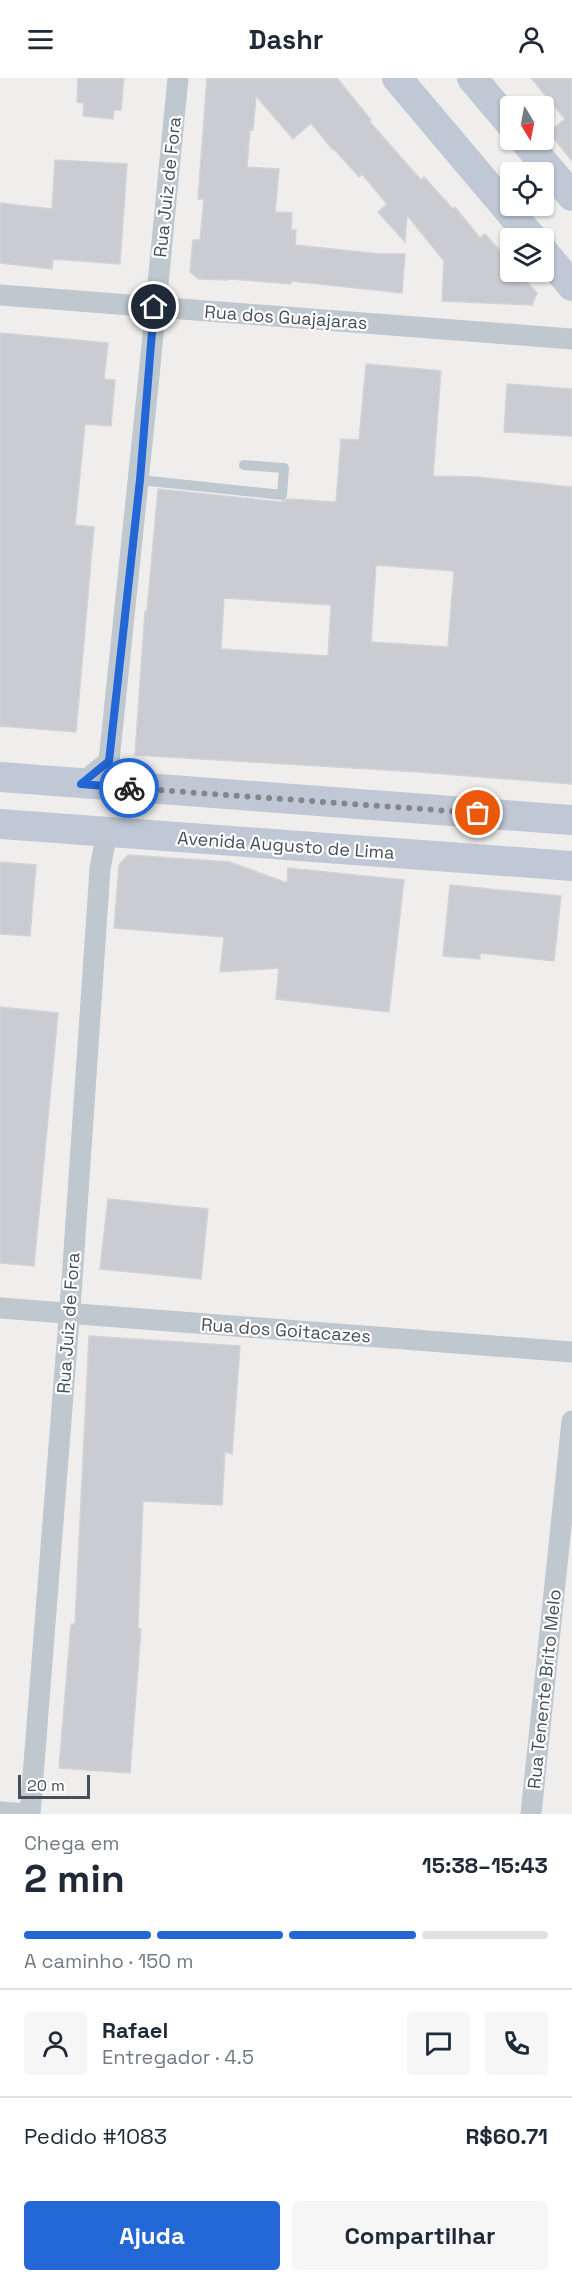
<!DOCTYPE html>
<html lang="pt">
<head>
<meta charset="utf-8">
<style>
	:root { --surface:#fff; --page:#f6f6f7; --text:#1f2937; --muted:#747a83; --line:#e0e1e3; --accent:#2267d5 }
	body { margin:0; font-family:"Space Grotesk",sans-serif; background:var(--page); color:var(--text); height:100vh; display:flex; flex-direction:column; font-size:22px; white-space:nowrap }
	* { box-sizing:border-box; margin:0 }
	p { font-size:20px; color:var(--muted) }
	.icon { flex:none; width:33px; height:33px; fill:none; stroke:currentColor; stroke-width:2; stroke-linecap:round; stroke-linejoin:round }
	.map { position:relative; height:1736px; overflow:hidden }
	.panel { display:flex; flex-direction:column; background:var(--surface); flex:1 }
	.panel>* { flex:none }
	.needle { width:39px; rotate:170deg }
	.tools { position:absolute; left:500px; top:18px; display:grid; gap:12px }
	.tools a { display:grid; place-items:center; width:54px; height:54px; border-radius:6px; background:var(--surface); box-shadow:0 2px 4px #0004; font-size:30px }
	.scale { position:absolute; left:18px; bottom:15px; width:72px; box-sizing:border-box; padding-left:6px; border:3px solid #47505a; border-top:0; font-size:16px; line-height:21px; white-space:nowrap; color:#47505a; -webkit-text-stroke:4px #fff; paint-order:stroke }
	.pin { position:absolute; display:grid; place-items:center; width:51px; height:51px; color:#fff; margin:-26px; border:3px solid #fff; border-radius:50%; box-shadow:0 2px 6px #0007 }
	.courier { position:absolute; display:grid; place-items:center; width:60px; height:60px; margin:-30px; border:4px solid #2267d5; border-radius:50%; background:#fff; color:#222; box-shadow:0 2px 8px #0007 }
	.summary em { font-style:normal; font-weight:800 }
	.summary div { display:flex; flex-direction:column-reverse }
	.summary { display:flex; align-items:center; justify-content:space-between; height:102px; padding:0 24px }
	h1 { font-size:39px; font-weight:800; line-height:45px }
	.bar { display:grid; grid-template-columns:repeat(4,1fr); gap:9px 6px; align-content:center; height:72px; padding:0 24px }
	.bar i { height:8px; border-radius:4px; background:var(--line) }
	.bar .on { background:var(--accent) }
	.bar p { grid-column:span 4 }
	.line { display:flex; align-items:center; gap:15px; padding:0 24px; border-top:2px solid var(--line) }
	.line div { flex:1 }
	.round { display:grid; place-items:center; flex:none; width:63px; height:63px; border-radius:6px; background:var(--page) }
	.button { display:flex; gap:12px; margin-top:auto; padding:12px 24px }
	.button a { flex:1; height:69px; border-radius:6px; background:var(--accent); color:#fff; font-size:24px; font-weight:800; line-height:69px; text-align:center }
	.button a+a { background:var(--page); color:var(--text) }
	header { display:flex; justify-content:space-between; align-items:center; height:78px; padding:0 24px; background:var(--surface); font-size:27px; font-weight:800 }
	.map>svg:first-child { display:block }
	.building { fill:#caccd2; stroke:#d2d3d9; stroke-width:1.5; fill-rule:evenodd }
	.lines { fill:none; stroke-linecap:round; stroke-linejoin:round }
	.service { stroke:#bfc7cf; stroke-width:10 }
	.minor { stroke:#bfc7cf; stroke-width:21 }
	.secondary { stroke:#bfc8d4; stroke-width:30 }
	.done { stroke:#82878d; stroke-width:6; stroke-dasharray:0 10.8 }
	.route { stroke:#2267d5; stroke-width:8 }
	.labels { text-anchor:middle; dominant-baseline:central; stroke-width:4.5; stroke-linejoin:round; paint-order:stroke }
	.street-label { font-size:18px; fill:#47505a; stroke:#fff }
</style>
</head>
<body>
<header><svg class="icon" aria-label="menu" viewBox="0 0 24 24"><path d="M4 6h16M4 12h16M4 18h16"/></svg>Dashr<svg class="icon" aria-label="person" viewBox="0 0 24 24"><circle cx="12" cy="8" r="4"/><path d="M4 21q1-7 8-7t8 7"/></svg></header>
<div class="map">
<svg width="572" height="1736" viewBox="0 0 572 1736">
	<rect width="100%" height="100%" fill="#f0eeed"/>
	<path class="building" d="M78 0H124L121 32H114L113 41 83 38 84 25 77 24Z
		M207 0H337L371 42 369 43 421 102 424 99 453 131 455 129 480 160 485 156 510 184V194H518L537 215 532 227 442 223 444 183 407 137 405 164 378 134 387 126 362 96 359 99 333 70 332 71 311 45 293 61 256 18 253 52 250 51 247 89 279 91 275 134 292 135 291 152H296L295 167 380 176H405L402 215 291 203V206L231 201 227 202 199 201 190 194 193 162H200L204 121H198Z
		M531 0H572V83L549 54 565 41Z
		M55 82 127 86 120 186 53 181 52 191 0 185V125L52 131Z
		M0 255 108 265 104 301 115 302 111 348 85 346 75 447 94 449 76 654 0 648Z
		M366 286 441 293 433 398 476 399 572 409V706L419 694 135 677 145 533H147L158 411 281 424 288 421 336 424 341 361 359 362ZM376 487 454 493 448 569 371 564ZM224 520 331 527 328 578 221 571Z
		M507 306 572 311V358L504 354Z
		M128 777 230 784 287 805 288 790 404 802 389 934 276 921 279 890 220 894 224 859 114 850 119 787Z
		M0 784 36 787 30 858 0 856Z
		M450 807 561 818 554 883 480 875V881L443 878Z
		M0 929 58 935 34 1188 0 1185Z
		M108 1121 208 1131 201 1201 100 1191Z
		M89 1258 240 1268 232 1376 225 1374 222 1427 143 1423 138 1550 141 1551 130 1695 59 1690 71 1546H75Z"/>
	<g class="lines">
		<path class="service" d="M140 402 282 417 284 390 244 387"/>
		<path class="minor" d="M0 217 572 261
			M81 706 109 683C134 455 156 228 178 0
			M0 1230 572 1274
			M0 1734 28 1736
			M30 1736 72 1203 100 791 107 754
			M531 1736 572 1343"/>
		<path class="secondary" d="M397 0 532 160
			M472 0 510 45
			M524 62 572 118
			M543 173 572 208
			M0 699 572 742
			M0 746 572 788"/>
	</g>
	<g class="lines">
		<path class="done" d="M129 710 478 735"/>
		<path class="route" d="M129 710 81 706 109 683 140 402 154 229"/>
	</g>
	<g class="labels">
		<g class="street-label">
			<text transform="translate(167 109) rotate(-84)">Rua Juiz de Fora</text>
			<text transform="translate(286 239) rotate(4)">Rua dos Guajajaras</text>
			<text transform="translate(286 767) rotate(4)">Avenida Augusto de Lima</text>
			<text transform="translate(68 1245) rotate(-86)">Rua Juiz de Fora</text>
			<text transform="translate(286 1252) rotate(4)">Rua dos Goitacazes</text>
			<text transform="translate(544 1611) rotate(-84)">Rua Tenente Brito Melo</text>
		</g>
	</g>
</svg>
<div class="tools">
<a><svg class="needle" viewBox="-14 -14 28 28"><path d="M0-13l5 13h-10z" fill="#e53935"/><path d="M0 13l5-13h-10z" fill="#747a83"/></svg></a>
<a><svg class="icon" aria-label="locate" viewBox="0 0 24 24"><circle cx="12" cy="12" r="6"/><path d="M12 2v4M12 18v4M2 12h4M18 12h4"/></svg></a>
<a><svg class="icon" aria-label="layers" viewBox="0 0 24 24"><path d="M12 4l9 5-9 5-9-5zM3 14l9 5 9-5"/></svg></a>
</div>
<div class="scale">20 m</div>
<div class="pin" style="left:478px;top:735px;background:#ea580c"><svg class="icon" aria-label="bag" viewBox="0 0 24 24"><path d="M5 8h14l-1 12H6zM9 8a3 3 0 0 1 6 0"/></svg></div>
<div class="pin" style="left:154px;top:229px;background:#1f2937"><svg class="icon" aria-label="home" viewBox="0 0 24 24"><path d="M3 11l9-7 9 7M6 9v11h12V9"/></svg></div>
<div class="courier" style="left:129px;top:710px"><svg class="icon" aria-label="bike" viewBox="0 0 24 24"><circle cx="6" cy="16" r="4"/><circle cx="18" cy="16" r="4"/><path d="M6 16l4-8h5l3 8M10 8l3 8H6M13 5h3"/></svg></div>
</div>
<section class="panel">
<div class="summary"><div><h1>2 min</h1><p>Chega em</p></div><em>15:38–15:43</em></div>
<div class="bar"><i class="on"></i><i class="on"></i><i class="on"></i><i></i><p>A caminho · 150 m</p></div>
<div class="line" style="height:108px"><a class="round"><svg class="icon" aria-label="person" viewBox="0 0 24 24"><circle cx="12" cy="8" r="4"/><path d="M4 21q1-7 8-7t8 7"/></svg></a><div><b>Rafael</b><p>Entregador · 4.5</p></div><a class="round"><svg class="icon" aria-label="chat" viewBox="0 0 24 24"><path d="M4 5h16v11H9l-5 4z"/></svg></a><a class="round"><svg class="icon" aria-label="phone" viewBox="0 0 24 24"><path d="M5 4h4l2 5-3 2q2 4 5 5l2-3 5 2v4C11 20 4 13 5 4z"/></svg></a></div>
<div class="line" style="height:78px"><div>Pedido #1083</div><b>R$60.71</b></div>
<div class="button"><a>Ajuda</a><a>Compartilhar</a></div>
</section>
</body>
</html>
